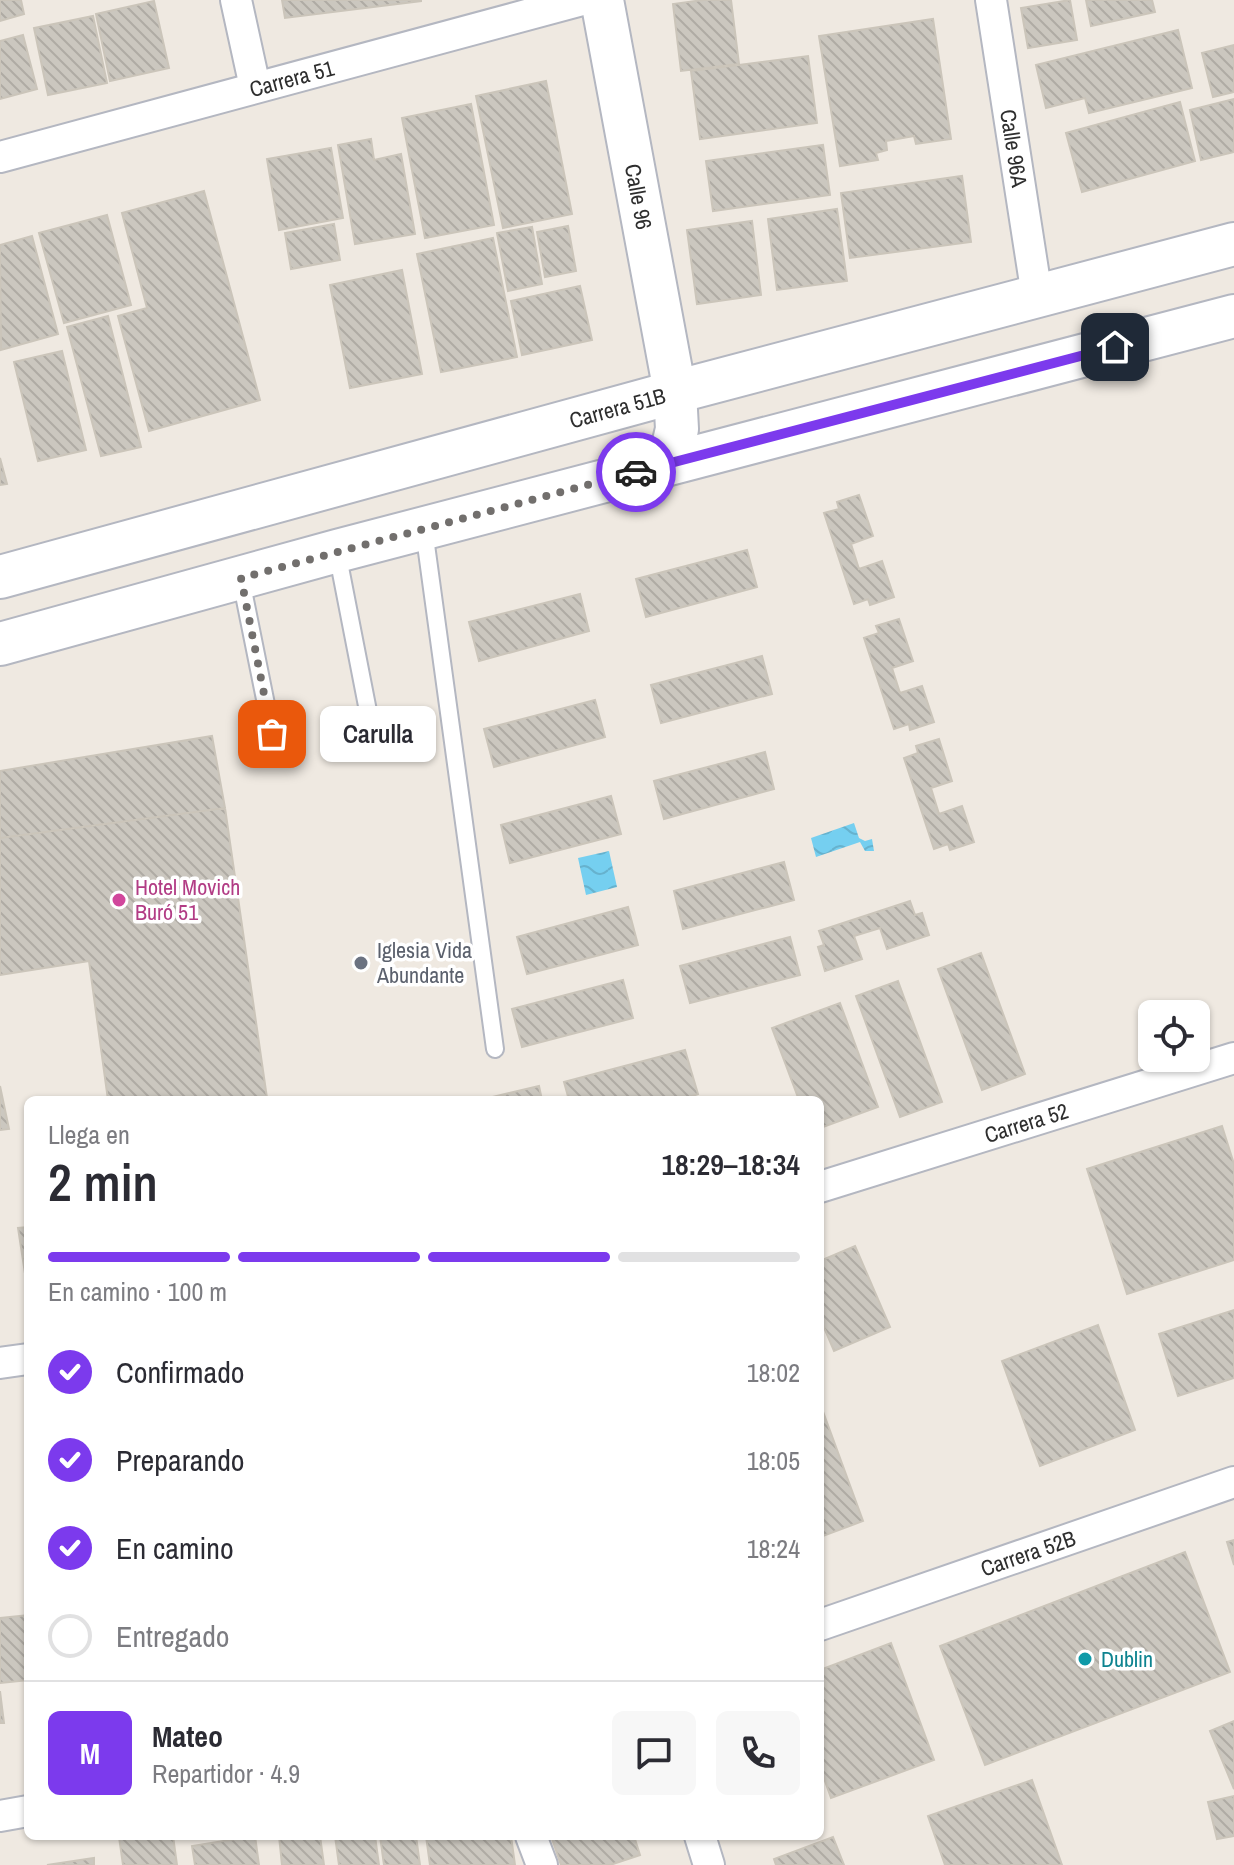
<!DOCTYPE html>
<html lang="es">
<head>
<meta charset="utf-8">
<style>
	:root { --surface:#fff; --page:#f7f7f7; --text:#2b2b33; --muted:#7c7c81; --line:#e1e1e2; --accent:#7c3aed }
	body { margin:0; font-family:"Archivo Narrow",sans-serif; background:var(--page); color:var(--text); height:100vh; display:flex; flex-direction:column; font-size:30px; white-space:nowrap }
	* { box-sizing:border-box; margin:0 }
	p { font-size:26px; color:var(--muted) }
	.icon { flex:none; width:44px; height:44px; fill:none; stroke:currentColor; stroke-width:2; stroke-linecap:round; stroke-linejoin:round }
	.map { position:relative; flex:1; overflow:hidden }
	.drawer { position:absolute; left:24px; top:1096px; width:800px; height:744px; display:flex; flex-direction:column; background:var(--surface); border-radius:12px; box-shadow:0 2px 6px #0004 }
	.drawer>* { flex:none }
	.fabs { position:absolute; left:1138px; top:1000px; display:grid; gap:16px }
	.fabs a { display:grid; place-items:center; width:72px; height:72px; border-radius:12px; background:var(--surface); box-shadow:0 2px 6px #0004; font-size:40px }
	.pin { position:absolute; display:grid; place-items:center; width:68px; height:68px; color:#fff; margin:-34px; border-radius:16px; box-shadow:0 4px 12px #0006 }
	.courier { position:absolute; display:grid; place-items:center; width:80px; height:80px; margin:-40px; border:6px solid #7c3aed; border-radius:50%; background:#fff; color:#222; box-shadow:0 2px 10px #0007 }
	.bubble { position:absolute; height:56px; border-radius:12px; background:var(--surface); box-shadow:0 2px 6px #0004; font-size:26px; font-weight:600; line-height:56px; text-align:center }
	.headline em { font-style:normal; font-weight:600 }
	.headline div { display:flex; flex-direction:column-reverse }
	.headline { display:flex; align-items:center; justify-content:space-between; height:136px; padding:0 24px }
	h1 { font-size:52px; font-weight:600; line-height:60px }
	.bar { display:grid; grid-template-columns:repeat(4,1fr); gap:12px 8px; align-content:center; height:96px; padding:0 24px }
	.bar i { height:10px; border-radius:6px; background:var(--line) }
	.bar .current { background:var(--accent) }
	.bar p { grid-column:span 4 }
	.line { display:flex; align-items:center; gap:20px; padding:0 24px; border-top:2px solid var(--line) }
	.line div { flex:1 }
	.round { display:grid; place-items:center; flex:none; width:84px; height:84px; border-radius:12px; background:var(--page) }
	ol { padding:0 24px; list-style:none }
	li { display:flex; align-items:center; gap:24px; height:88px }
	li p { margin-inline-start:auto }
	li .icon { padding:8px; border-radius:50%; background:var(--accent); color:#fff; stroke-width:4 }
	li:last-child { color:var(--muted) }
	li i { width:44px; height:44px; border:4px solid var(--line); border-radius:50% }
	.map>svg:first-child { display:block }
	.water { fill:url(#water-waves) }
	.building { fill:url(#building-back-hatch); stroke:#cbc5ba; stroke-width:2 }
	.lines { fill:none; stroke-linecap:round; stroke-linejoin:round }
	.lane-casing { stroke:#b4b7c1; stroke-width:20 }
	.street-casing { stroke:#b4b7c1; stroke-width:34 }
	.secondary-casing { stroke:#b4b7c1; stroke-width:46 }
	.lane { stroke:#fff; stroke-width:16 }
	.street { stroke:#fff; stroke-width:30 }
	.secondary { stroke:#fff; stroke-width:42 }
	.done { stroke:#726f6d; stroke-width:8; stroke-dasharray:0 14.4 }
	.route { stroke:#7c3aed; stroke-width:10 }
	.hotel-dot { fill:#d1479c; stroke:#fff; stroke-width:3 }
	.worship-dot { fill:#6b7280; stroke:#fff; stroke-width:3 }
	.culture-dot { fill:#0f9aa8; stroke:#fff; stroke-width:3 }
	.labels { text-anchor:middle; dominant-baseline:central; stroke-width:7; stroke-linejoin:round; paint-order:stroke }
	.street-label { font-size:22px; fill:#2e2e2e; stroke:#fff }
	.hotel-label { font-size:22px; fill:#b23c85; stroke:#fff; text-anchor:start }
	.worship-label { font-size:22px; fill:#5b616d; stroke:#fff; text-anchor:start }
	.culture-label { font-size:22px; fill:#0d838f; stroke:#fff; text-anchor:start }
</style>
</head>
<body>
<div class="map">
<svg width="1234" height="1865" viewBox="0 0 1234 1865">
	<defs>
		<pattern id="water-waves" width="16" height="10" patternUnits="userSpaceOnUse" patternTransform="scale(2)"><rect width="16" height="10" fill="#75cff0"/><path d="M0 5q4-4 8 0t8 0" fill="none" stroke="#66b2ce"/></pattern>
		<pattern id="building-back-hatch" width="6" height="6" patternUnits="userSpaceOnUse" patternTransform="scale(2)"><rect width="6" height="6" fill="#cbc7bf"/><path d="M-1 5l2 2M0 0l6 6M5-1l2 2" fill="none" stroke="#afaba4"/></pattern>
	</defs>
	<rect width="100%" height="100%" fill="#efe9e1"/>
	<path class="water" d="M854 823 859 838 865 841 872 839 874 851H865L860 842 816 857 811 838Z
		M609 851 617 887 586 895 578 858Z"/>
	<path class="building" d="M0 0H21L24 14 0 21Z
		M282 0H421V1L285 18Z
		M703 0H731L739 64 681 71 673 4Z
		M1070 0 1077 40 1028 48 1021 8Z
		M1086 0H1152L1155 12 1091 26Z
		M154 1 169 68 110 81 96 14Z
		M93 16 107 83 48 95 34 28Z
		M933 19 951 139 916 144 914 136 886 141 887 150 876 153 878 160 840 166 819 36Z
		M1178 30 1192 88 1089 113 1085 98 1046 108 1036 65Z
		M23 35 37 89 0 99V41Z
		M1234 45V92L1213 97 1202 53Z
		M808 56 817 123 700 139 691 71Z
		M546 81 572 214 503 228 476 96Z
		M1234 99V152L1201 160 1190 110Z
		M1180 102 1195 161 1082 192 1066 133Z
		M471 104 494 225 425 238 402 118Z
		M371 139 374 160 401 154 415 234 355 244 338 145Z
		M823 145 830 195 713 211 706 161Z
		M331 148 343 218 279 230 267 159Z
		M962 176 971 242 850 258 841 193Z
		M204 191 260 400 149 431 118 316 147 308 122 213Z
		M837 209 847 281 777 290 768 219Z
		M107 215 131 305 64 323 39 233Z
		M752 221 761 295 697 304 687 230Z
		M334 224 340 260 291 269 285 233Z
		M568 226 576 271 545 277 537 232Z
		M532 227 542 284 508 291 497 233Z
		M32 236 58 334 1 350 0 245Z
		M493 238 517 357 441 372 417 254Z
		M402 270 422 374 350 388 330 285Z
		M580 286 592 340 522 355 511 301Z
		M108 316 141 447 101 456 67 327Z
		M62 351 86 450 38 461 14 362Z
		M0 458 7 484 0 485Z
		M859 495 873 536 851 544 859 569 882 561 894 597 870 605 868 599 854 604 824 513 839 509 837 502Z
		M747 550 757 587 646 617 636 579Z
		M580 594 589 631 479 661 469 622Z
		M899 619 913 661 892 668 900 693 922 686 934 722 910 730 909 724 894 729 864 638 879 633 876 626Z
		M762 656 772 694 661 723 651 685Z
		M595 700 605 737 494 767 484 729Z
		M212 736 225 808 0 838V771Z
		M939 739 952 781 931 788 939 814 962 806 974 842 950 850 948 844 934 849 904 758 918 753 916 746Z
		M765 752 774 789 664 819 654 781Z
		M611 796 621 834 510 863 501 825Z
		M225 808 267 1098 108 1100 89 961 0 975V838Z
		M784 862 794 900 683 929 674 891Z
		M910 901 915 915 922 913 929 935 887 949 880 928 854 936 862 959 825 971 818 947 824 945 819 931Z
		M628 907 638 945 527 974 517 937Z
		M790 937 800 975 690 1003 680 966Z
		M981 953 1025 1074 982 1090 938 969Z
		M623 980 633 1018 522 1047 512 1009Z
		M898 981 942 1102 900 1117 856 996Z
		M840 1003 878 1107 820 1128V1100H799L772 1028Z
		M685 1050 698 1094 680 1100H569L564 1082Z
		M0 1086 9 1129 0 1130Z
		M539 1086 542 1100H480Z
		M1222 1126 1234 1164V1260L1127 1294 1087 1169Z
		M28 1227V1293L18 1228Z
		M855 1246 890 1327 834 1351 820 1318V1261Z
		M1234 1310V1378L1178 1396 1159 1334Z
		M1098 1325 1135 1430 1040 1466 1002 1361Z
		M821 1406 863 1521 820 1537V1406Z
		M1234 1540V1565L1227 1542Z
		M1185 1552 1230 1672 985 1765 940 1646Z
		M28 1615V1680L0 1683V1618Z
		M891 1643 934 1760 831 1798 820 1767V1670Z
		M0 1691 4 1723H0Z
		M1234 1721V1789L1210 1731Z
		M1032 1780 1062 1865H945L928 1816Z
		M1234 1796V1836L1217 1839 1208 1802Z
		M173 1836 177 1865H123L119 1837Z
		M255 1836 259 1865H195L192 1846Z
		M279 1836H320L324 1865H282Z
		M335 1836H375L379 1865H339Z
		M380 1836H416L420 1865H384Z
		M426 1836H511L515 1865H430Z
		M551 1836H634L640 1855 610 1865H561Z
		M833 1837 844 1865H776L774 1859Z
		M94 1858V1865H47Z"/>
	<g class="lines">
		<defs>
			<path id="lane" d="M424 530 495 1049
				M337 552 368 711
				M241 580 272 734"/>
			<g id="street">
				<path d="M236 0 255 87"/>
				<path id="s1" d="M991 0 1037 296"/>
				<path id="s2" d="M0 157 582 0"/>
				<path id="s3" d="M820 1187 1234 1058"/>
				<path d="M0 1363 28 1359"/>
				<path id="s4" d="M820 1625 1234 1482"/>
				<path d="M0 1816 28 1811"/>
				<path d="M531 1836 542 1865"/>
				<path d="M700 1836 709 1865"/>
			</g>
			<g id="secondary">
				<path id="s5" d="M602 0 675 392 677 429 669 463"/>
				<path id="s6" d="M0 577 675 392 1234 244"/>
				<path d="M0 644 337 551 1234 316"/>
			</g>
		</defs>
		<use href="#lane" class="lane-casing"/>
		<use href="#street" class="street-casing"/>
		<use href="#secondary" class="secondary-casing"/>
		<use href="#lane" class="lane"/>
		<use href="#street" class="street"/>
		<use href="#secondary" class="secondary"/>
	</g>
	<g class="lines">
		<path class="done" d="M272 734 241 578 636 472"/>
		<path class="route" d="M636 472 1115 347"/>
	</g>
	<circle class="hotel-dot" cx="119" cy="900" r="8"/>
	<circle class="worship-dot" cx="361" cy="963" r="8"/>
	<circle class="culture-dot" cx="1085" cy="1659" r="8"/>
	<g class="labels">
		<g class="street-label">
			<text stroke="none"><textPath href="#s2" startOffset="302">Carrera 51</textPath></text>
			<text stroke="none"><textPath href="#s1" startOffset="150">Calle 96A</textPath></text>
			<text stroke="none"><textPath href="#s5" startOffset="200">Calle 96</textPath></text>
			<text stroke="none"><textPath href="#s6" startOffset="640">Carrera 51B</textPath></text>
			<text stroke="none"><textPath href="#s3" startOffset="216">Carrera 52</textPath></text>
			<text stroke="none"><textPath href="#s4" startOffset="220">Carrera 52B</textPath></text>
		</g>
		<g class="hotel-label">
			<text x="135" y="887">Hotel Movich<tspan x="135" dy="25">Buró 51</tspan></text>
		</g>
		<g class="worship-label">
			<text x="377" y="950">Iglesia Vida<tspan x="377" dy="25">Abundante</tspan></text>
		</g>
		<g class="culture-label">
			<text x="1101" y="1659">Dublin</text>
		</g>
	</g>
</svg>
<div class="fabs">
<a><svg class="icon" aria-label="locate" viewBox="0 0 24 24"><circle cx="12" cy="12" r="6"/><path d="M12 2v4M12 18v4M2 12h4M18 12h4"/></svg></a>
</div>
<div class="pin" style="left:272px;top:734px;background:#ea580c"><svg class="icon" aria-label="bag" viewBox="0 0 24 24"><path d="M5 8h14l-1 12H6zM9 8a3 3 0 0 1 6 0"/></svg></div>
<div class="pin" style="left:1115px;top:347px;background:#1f2937"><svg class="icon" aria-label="home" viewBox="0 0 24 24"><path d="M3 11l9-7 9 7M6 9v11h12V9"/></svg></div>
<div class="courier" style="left:636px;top:472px"><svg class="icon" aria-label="car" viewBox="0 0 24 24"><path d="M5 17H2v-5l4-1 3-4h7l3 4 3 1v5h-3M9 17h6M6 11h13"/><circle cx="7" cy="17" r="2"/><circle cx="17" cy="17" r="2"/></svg></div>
<div class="bubble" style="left:320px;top:706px;width:116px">Carulla</div>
<section class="drawer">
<div class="headline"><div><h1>2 min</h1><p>Llega en</p></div><em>18:29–18:34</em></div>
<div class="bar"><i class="current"></i><i class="current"></i><i class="current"></i><i></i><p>En camino · 100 m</p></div>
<ol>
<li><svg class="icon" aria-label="check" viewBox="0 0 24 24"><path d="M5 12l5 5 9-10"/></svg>Confirmado<p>18:02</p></li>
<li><svg class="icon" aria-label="check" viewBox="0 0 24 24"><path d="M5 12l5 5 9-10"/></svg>Preparando<p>18:05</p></li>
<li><svg class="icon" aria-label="check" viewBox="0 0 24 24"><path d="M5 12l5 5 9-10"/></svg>En camino<p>18:24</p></li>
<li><i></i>Entregado</li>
</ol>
<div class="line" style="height:144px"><b class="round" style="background:var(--accent);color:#fff">M</b><div><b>Mateo</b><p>Repartidor · 4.9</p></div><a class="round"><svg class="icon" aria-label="chat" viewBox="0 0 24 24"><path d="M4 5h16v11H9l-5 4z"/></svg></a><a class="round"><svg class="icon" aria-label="phone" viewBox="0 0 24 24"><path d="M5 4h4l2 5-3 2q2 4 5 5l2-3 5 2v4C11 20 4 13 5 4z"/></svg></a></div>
</section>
</div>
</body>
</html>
